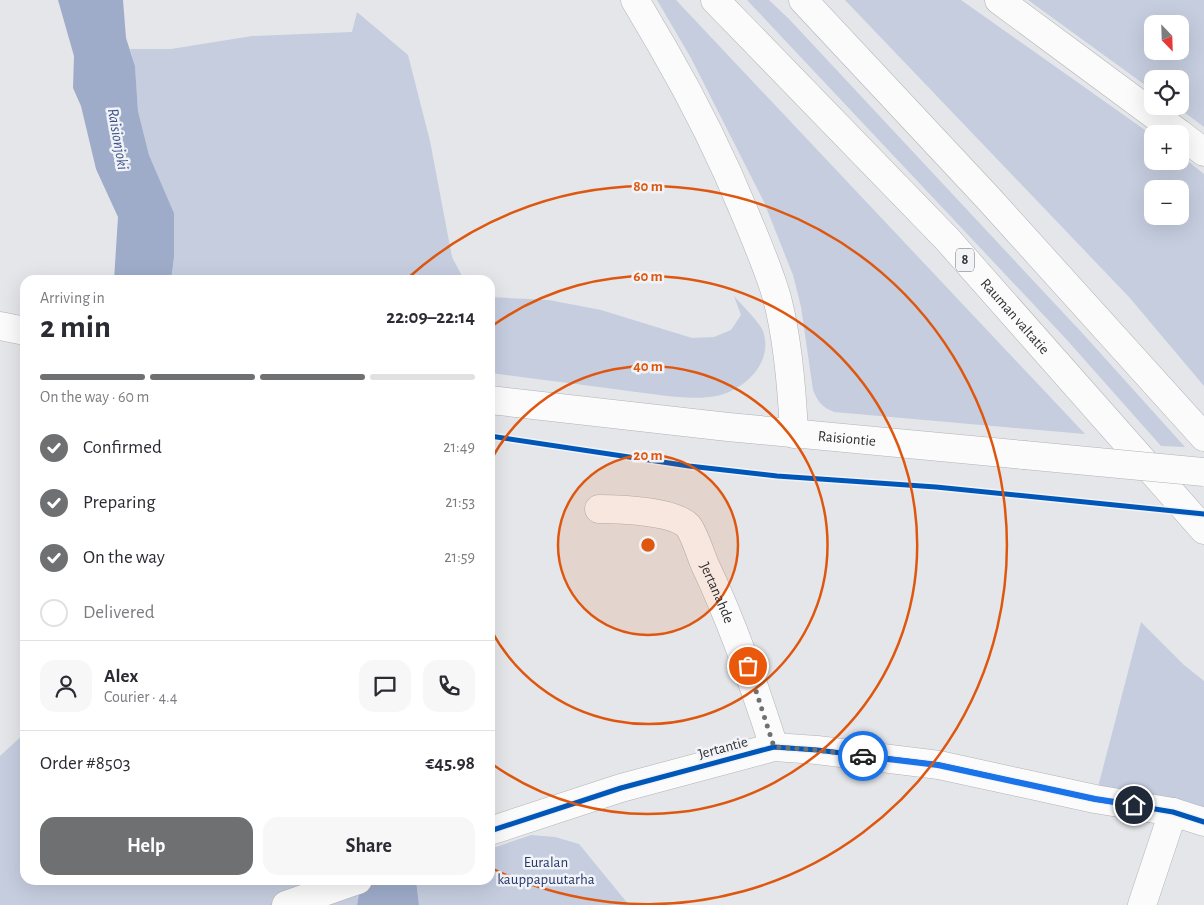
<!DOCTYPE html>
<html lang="en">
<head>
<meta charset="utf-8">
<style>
	:root { --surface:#fff; --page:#f7f7f7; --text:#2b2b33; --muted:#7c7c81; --line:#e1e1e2; --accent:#6e7071 }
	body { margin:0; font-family:"Alegreya Sans",sans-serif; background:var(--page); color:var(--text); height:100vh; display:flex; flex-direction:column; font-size:19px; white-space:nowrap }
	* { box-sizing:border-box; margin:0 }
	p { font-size:16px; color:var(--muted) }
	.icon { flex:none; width:28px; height:28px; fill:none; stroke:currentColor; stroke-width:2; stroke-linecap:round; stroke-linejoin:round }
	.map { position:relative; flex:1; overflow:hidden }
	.panel { position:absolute; left:20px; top:275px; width:475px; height:610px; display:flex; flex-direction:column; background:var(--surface); border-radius:15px; box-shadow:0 5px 20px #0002 }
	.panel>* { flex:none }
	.needle { width:32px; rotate:157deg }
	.fabs { position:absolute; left:1144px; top:15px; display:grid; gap:10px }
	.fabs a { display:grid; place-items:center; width:45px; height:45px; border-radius:10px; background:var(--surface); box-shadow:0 5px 20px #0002; font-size:25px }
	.pin { position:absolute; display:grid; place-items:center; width:42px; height:42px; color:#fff; margin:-21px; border:2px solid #fff; border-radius:50%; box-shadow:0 1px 5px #0007 }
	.courier { position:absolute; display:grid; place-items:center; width:50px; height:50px; margin:-25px; border:4px solid #1a73e8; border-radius:50%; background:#fff; color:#222; box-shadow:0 1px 6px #0007 }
	.headline em { font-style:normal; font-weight:700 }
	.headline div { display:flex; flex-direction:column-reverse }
	.headline { display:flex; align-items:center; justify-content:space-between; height:85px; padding:0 20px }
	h1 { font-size:32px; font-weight:700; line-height:38px }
	.bar { display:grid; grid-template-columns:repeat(4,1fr); gap:8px 5px; align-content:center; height:60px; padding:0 20px }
	.bar i { height:6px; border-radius:4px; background:var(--line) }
	.bar .on { background:var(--accent) }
	.bar p { grid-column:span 4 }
	.line { display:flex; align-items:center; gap:12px; padding:0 20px; border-top:1px solid var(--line) }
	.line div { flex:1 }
	.round { display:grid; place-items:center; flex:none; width:52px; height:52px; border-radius:15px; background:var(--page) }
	ol { padding:0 20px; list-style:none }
	li { display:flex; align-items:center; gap:15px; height:55px }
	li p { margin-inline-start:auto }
	li .icon { padding:5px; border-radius:50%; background:var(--accent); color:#fff; stroke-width:4 }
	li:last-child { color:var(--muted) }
	li i { width:28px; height:28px; border:2px solid var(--line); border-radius:50% }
	.primary-button { display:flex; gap:10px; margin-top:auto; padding:10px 20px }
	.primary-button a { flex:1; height:58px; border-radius:15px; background:var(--accent); color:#fff; font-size:20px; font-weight:700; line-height:58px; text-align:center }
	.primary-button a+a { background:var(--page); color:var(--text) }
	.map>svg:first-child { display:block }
	.green { fill:#c5cddf; fill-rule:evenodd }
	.water { fill:#9eacca }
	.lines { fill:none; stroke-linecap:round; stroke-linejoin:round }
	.minor-casing { stroke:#b1b2b4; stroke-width:29 }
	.secondary-casing { stroke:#b1b2b4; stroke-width:29 }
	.motorway-casing { stroke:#b1b2b4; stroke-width:29 }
	.minor { stroke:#fbfbfc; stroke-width:28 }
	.secondary { stroke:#fbfbfc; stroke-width:28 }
	.motorway { stroke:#fbfbfc; stroke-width:28 }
	.secondary-bridge-casing { stroke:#b1b2b4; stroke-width:29; stroke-linecap:butt }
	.secondary-bridge { stroke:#fbfbfc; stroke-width:28 }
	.cycleway-casing { stroke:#f1f3f7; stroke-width:8 }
	.cycleway { stroke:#0057b8; stroke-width:5 }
	.done { stroke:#6e7071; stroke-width:5; stroke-dasharray:0 9 }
	.route { stroke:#1a73e8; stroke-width:6 }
	.ring { fill:none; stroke:#df570e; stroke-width:2.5 }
	.labels { text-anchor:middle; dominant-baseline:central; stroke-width:5; stroke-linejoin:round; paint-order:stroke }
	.shield { fill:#f1f3f7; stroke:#696a6c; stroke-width:1 }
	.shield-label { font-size:14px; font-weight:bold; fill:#2f3031 }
	.street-label { font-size:15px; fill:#2f3031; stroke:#f1f3f7 }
	.park-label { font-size:15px; fill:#24396d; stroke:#f1f3f7 }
	.water-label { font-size:16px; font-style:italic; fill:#3d548b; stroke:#f1f3f7 }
	.centre { fill:#df570e; stroke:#f1f3f7; stroke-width:2.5 }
	.ring-label { font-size:15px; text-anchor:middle; font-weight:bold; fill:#df570e; stroke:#f1f3f7; stroke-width:5; stroke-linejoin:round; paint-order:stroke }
</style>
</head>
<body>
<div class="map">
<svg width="1204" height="905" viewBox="0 0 1204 905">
	<rect width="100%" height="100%" fill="#e4e6e9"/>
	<path class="green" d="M657 0H676L1085 434 834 412C822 407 818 402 813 390L801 307 793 275 764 202 691 58Z
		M747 0H769L789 19 1084 335 1185 447 1161 446 1067 340Z
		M845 0H961L1152 135V161H1180V155L1204 174V386L1129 297ZM1152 189H1180V216H1152Z
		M1028 0H1204V127L1176 106H1180V79H1152V90ZM1152 24H1180V51H1152Z
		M357 12 408 55 430 141 452 257 464 280H171L174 258V213L149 155 138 111 135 66 130 49H171L252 36 352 32Z
		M734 296C741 304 760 323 763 331 774 362 745 390 716 396 691 401 654 394 629 391 583 385 536 379 490 373V297L549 300 601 310 692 338 714 337 731 330 741 315Z
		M1141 622 1184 665 1204 681V810L1164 796 1098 787Z
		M25 733V880H354L359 894 357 905H0V756Z
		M531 835 555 837 579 844 629 905H419L416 880H490V849Z"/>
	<path class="water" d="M58 0H123L126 38 135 66 138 111 149 155 174 213V258L171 280H114L118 217 96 169 81 106 73 88 74 56Z
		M354 880H416L419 905H357L359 894Z"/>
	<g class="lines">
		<defs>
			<g id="minor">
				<path id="s1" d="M599 509C619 509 674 511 688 526 694 533 701 556 705 565 733 624 754 685 774 747"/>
				<path d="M490 831 621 788 774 747 817 750 939 765 1095 799 1173 812 1204 822"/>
				<path d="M286 905 358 880"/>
				<path d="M1142 905 1173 812"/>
			</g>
			<g id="secondary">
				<path d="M0 326 25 331"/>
				<path id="s2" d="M490 400 728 427 1024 455"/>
			</g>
			<g id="motorway">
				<path d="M635 0C644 15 653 31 662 46 694 101 722 157 746 216 757 243 769 270 777 298 788 340 792 390 794 434"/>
				<path id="s3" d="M715 0 948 240 1204 530"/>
				<path d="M803 0 989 199 1204 437"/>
				<path d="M999 0 1180 134"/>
				<path d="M1180 134 1204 152"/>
			</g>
		</defs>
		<use href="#minor" class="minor-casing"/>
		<use href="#secondary" class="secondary-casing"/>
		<use href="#motorway" class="motorway-casing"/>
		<use href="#minor" class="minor"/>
		<use href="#secondary" class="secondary"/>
		<use href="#motorway" class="motorway"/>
		<defs>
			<path id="secondary-bridge" d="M1024 455 1204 472"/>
		</defs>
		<use href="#secondary-bridge" class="secondary-bridge-casing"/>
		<use href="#secondary-bridge" class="secondary-bridge"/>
		<defs>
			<path id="cycleway" d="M490 436 689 466 777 476 936 487 1204 514
				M490 831 621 788 774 747 817 750 939 765 1095 799 1173 812 1204 822"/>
		</defs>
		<use href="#cycleway" class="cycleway-casing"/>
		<use href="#cycleway" class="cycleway"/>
	</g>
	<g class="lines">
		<path class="done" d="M748 666 774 747 817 750 863 756"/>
		<path class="route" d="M863 756 938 765 1095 799 1134 805"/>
	</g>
	<circle cx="648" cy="545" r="90" fill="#df570e" fill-opacity=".12"/>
	<g class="ring">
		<circle cx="648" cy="545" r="90"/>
		<path d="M491 460A179 179 0 1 1 491 630"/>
		<path d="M492 326A269 269 0 1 1 492 764"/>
		<path d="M408 278A359 359 0 1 1 491 868"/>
	</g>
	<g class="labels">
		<rect class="shield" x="956" y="248.5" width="18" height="23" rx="4"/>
		<g class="shield-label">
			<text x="965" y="260">8</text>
		</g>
		<g class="street-label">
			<text stroke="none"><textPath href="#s3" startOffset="436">Rauman valtatie</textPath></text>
			<text stroke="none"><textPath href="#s2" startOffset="359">Raisiontie</textPath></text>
			<text stroke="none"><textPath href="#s1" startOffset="165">Jertanahde</textPath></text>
			<text transform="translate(723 748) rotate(-15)">Jertantie</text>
		</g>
		<g class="park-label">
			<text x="546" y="862">Euralan<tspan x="546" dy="17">kauppapuutarha</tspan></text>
		</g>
		<g class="water-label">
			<text transform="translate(118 139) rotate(80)">Raisionjoki</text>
		</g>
	</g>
	<circle cx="648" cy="545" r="8" class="centre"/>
	<g class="ring-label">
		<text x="648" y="191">80 m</text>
		<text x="648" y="281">60 m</text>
		<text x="648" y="371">40 m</text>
		<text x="648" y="460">20 m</text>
	</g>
</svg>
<div class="fabs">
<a><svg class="needle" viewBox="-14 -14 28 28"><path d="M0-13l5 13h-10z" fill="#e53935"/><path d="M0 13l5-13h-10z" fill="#7c7c81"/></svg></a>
<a><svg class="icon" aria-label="locate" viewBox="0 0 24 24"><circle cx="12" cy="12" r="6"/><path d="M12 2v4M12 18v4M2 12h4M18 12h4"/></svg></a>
<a>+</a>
<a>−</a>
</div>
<div class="pin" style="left:748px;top:666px;background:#ea580c"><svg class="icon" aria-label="bag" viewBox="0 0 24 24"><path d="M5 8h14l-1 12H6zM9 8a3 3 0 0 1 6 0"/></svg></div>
<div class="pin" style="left:1134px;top:805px;background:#1f2937"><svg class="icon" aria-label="home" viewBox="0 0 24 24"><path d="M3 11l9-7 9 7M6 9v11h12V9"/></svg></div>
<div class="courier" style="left:863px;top:756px"><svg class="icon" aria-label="car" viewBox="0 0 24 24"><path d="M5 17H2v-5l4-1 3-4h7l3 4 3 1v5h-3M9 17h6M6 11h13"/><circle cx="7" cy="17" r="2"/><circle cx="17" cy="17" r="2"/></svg></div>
<section class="panel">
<div class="headline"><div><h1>2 min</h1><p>Arriving in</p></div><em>22:09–22:14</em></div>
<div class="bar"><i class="on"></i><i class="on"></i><i class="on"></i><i></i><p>On the way · 60 m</p></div>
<ol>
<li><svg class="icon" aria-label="check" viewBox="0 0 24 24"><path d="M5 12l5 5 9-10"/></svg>Confirmed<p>21:49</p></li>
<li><svg class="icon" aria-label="check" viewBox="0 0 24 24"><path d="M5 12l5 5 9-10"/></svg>Preparing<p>21:53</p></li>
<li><svg class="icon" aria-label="check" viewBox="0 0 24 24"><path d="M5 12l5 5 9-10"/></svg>On the way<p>21:59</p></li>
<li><i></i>Delivered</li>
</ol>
<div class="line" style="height:90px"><a class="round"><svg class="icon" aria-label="person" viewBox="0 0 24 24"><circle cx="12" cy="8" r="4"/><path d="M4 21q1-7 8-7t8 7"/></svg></a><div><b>Alex</b><p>Courier · 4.4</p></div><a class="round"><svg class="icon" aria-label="chat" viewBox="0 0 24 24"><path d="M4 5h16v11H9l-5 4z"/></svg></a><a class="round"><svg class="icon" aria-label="phone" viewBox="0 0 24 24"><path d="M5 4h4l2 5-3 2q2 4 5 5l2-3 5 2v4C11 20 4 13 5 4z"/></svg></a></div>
<div class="line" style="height:65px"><div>Order #8503</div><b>€45.98</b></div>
<div class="primary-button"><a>Help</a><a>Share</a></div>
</section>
</div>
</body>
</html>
